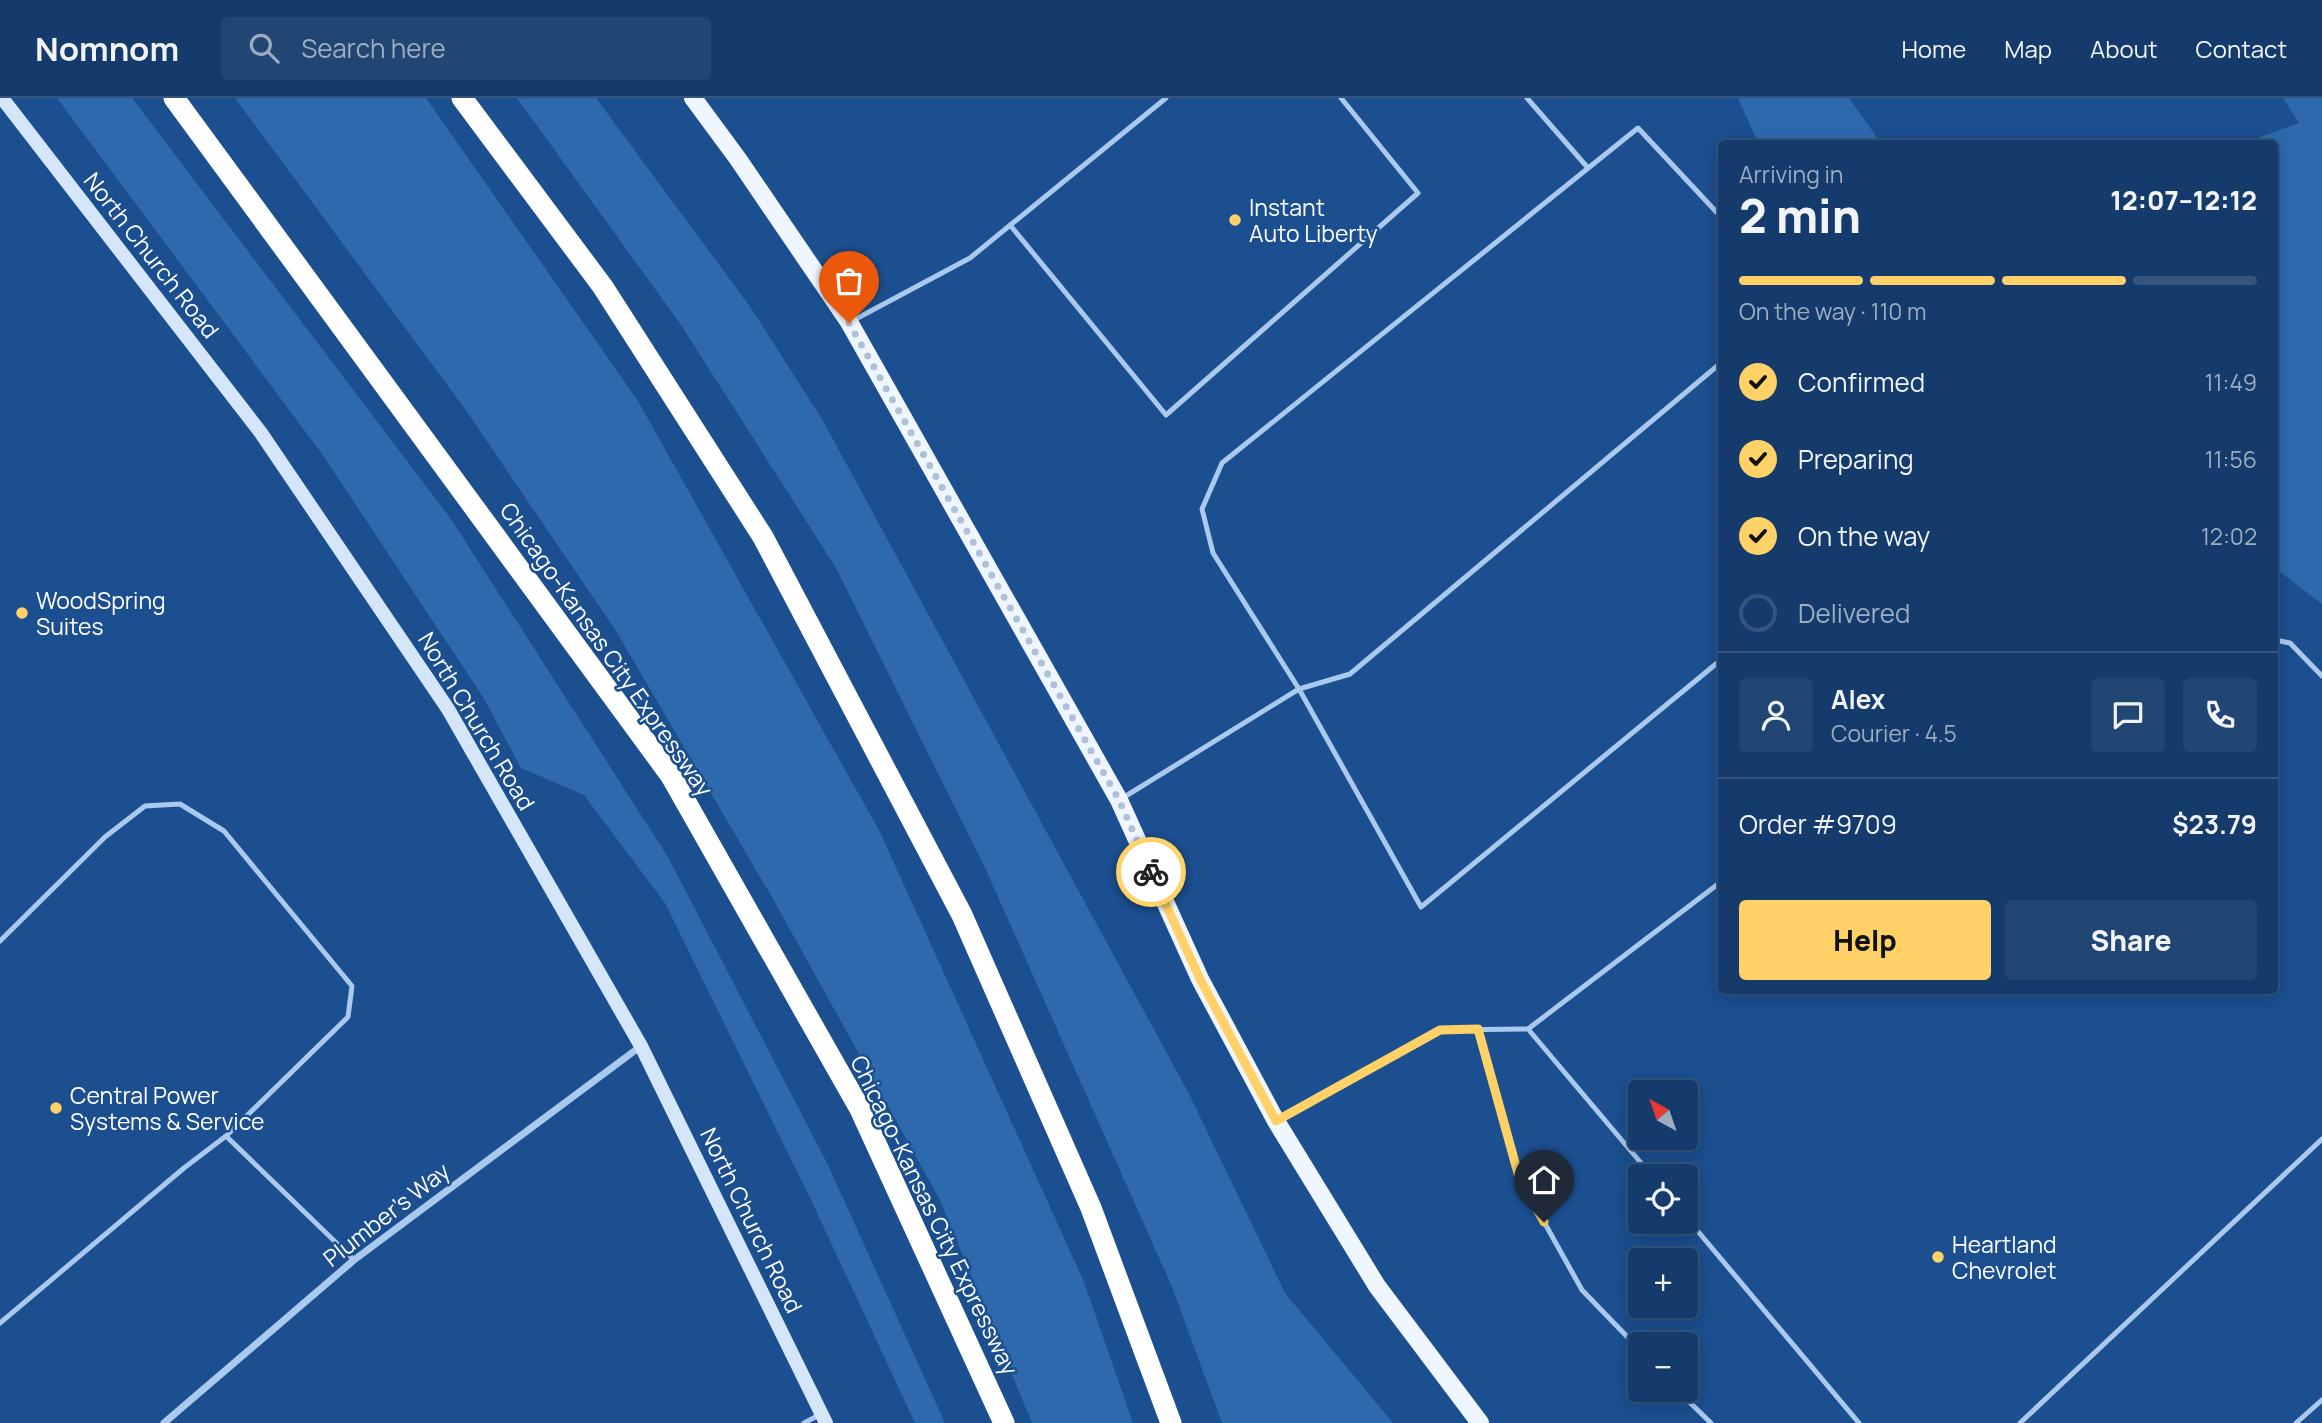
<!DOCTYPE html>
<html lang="en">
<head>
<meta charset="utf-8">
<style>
	:root { --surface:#143b6b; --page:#214673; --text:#f1f3f6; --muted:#9dadc1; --line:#33557e; --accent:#ffd166 }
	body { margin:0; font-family:Manrope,sans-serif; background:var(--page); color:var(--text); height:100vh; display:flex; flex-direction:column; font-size:26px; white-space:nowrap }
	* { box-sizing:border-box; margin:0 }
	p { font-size:23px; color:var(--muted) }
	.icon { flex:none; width:38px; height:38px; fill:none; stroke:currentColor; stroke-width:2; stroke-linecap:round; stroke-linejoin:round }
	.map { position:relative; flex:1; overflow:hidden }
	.panel { position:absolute; left:1718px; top:42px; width:560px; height:854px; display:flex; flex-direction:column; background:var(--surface); border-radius:7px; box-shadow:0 4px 18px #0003,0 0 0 2px var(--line) }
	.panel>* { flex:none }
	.needle { width:46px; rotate:320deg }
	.controls { position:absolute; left:1628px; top:982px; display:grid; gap:14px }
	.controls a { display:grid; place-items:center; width:70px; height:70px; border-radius:7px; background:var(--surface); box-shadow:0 4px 18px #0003,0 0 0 2px var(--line); font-size:35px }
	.pin { position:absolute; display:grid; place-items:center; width:60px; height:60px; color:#fff; margin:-72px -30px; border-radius:50% 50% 50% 0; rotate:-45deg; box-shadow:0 0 7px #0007 }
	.pin .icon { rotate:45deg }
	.courier { position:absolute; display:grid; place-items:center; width:70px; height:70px; margin:-35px; border:5px solid #ffd166; border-radius:50%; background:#fff; color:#222; box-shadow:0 2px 9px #0007 }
	.summary em { font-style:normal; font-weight:800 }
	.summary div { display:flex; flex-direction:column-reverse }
	.summary { display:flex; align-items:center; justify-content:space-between; height:119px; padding:0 21px }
	h1 { font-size:46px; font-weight:800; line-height:52px }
	.bar { display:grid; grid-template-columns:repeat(4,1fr); gap:10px 7px; align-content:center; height:84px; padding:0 21px }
	.bar i { height:9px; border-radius:5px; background:var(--line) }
	.bar .current { background:var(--accent) }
	.bar p { grid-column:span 4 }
	.line { display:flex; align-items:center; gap:18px; padding:0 21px; border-top:2px solid var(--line) }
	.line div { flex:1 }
	.round { display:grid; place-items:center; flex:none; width:74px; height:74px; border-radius:7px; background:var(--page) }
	ol { padding:0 21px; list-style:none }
	li { display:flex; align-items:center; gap:21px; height:77px }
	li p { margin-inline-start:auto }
	li .icon { padding:7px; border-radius:50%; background:var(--accent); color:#111; stroke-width:4 }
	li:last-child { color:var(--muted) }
	li i { width:38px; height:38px; border:4px solid var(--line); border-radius:50% }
	.action { display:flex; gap:14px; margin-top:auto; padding:14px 21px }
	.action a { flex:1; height:80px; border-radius:7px; background:var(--accent); color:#111; font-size:28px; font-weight:800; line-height:80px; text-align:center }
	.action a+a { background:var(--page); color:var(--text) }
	header { display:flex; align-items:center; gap:42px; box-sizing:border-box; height:98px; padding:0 35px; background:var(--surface); border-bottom:2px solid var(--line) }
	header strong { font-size:33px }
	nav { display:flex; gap:38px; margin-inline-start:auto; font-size:24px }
	.search { width:490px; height:63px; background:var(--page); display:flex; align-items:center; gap:18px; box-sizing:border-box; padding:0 24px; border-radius:7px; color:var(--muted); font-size:26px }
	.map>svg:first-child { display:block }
	.green { fill:#2e69ad }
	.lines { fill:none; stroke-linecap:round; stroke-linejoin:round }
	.lane { stroke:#a9c9ee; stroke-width:5 }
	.street { stroke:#a9c9ee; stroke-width:7 }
	.secondary { stroke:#d6e6fa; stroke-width:14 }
	.primary { stroke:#f0f6ff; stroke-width:18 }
	.highway { stroke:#fff; stroke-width:21 }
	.done { stroke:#afc1d8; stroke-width:7; stroke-dasharray:0 12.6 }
	.route { stroke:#ffd166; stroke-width:9 }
	.poi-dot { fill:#ffd166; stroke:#1b4f8f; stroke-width:2.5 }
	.labels { text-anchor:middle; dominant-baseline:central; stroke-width:5; stroke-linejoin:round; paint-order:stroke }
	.poi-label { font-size:23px; fill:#fff; stroke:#1b4f8f; text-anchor:start }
	.street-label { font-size:23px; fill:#fff; stroke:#1b4f8f }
</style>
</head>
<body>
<header>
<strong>Nomnom</strong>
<div class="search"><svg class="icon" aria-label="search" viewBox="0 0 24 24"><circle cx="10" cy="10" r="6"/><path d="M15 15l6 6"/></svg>Search here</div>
<nav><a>Home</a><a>Map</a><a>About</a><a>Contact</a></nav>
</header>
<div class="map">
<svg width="2322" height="1325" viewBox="0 0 2322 1325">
	<rect width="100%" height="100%" fill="#1b4f8f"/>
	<path class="green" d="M57 0H132L451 421 668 759 827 1065 945 1325H915L811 1102 665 805 584 697 521 670 483 599 322 356Z
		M235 0H426L638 303 880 734 1084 1184 1133 1325H1032L940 1102 773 801 616 533 465 311Z
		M517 0H596L751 210 822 321 1188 994 1285 1195 1393 1325H1222L1172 1189 986 772 836 470 681 227Z
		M1738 0H1849L1881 45H1758Z
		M2283 0H2322V506L2275 470V46L2243 45 2299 25Z"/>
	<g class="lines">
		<path class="lane" d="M1527 0 1588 70
			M1722 120 1638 30 1222 365 1202 411 1213 455 1299 591 1421 809 1722 561
			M1010 127 1166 317 1418 95 1341 0
			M852 223 970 160 1166 0
			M2275 542 2290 545 2322 578
			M1121 701 1299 591 1350 576 1722 264
			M0 843 105 739 145 708 180 706 224 733 352 888 348 919 226 1038 184 1070 0 1225
			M1478 931 1519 1079 1582 1192 1640 1252
			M1528 931 1652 1078
			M1280 1021 1440 932 1528 931 1722 783
			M226 1038 354 1162
			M1685 1118 1859 1325
			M1677 1292 1711 1325
			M804 1325 819 1317
			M2020 1325 2322 1041
			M2296 1325 2322 1302"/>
		<path class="street" d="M164 1325 354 1162 641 948"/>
		<path class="secondary" d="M2 0 261 335 448 611 641 948 826 1325"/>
		<path class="primary" d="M693 0 738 61 849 224 1119 702 1200 881 1276 1023 1377 1188 1480 1325"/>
		<path class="highway" d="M174 0 671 678 860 1011 1004 1325
			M462 0 603 189 763 439 962 817 1091 1110 1171 1325"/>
	</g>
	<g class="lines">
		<path class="done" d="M849 225 1119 702 1151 774"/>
		<path class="route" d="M1151 774 1200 881 1276 1023 1440 932 1478 931 1519 1079 1544 1124"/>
	</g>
	<g class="poi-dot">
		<circle cx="1235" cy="122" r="7"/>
		<circle cx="22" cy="515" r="7"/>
		<circle cx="56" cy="1010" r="7"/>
		<circle cx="1938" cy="1159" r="7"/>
	</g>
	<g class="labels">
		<g class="poi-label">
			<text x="1249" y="109">Instant<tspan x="1249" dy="26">Auto Liberty</tspan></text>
			<text x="36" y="502">WoodSpring<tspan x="36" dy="26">Suites</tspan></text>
			<text x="70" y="997">Central Power<tspan x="70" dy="26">Systems &amp; Service</tspan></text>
			<text x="1952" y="1146">Heartland<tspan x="1952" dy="26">Chevrolet</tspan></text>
		</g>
		<g class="street-label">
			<text transform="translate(152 157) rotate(52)">North Church Road</text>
			<text transform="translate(607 551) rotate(55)">Chicago-Kansas City Expressway</text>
			<text transform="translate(477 623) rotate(59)">North Church Road</text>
			<text transform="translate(386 1116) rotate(-38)">Plumber's Way</text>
			<text transform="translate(935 1117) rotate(64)">Chicago-Kansas City Expressway</text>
			<text transform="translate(752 1122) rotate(64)">North Church Road</text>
		</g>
	</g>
</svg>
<div class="controls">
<a><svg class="needle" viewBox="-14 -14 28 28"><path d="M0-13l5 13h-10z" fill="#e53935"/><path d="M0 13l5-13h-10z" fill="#9dadc1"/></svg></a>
<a><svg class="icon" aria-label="locate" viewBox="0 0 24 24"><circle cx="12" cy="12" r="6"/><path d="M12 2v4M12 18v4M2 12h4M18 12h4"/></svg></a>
<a>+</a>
<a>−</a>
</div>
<div class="pin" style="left:849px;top:225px;background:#ea580c"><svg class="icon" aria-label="bag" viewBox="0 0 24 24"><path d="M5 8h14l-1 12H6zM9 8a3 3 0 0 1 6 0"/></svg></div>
<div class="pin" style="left:1544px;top:1124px;background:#1f2937"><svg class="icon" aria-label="home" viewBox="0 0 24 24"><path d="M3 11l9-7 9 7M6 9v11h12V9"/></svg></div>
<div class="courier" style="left:1151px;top:774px"><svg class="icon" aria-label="bike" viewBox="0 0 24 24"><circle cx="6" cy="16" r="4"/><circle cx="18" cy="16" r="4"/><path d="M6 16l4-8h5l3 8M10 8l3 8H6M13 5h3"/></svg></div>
<section class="panel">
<div class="summary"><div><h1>2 min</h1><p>Arriving in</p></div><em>12:07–12:12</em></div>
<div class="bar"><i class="current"></i><i class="current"></i><i class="current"></i><i></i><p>On the way · 110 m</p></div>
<ol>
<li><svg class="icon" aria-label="check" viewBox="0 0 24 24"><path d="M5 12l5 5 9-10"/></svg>Confirmed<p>11:49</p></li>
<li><svg class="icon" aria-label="check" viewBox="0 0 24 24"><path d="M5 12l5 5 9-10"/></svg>Preparing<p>11:56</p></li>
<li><svg class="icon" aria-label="check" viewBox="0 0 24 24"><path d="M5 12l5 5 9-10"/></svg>On the way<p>12:02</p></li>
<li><i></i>Delivered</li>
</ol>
<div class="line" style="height:126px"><a class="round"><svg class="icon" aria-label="person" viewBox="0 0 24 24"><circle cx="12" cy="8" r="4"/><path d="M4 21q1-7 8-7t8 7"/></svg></a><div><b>Alex</b><p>Courier · 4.5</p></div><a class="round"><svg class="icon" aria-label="chat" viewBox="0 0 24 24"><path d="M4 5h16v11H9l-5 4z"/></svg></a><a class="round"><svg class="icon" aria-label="phone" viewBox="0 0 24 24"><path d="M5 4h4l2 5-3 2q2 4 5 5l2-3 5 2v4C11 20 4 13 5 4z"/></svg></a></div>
<div class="line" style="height:91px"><div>Order #9709</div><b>$23.79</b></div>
<div class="action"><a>Help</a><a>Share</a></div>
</section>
</div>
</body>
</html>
